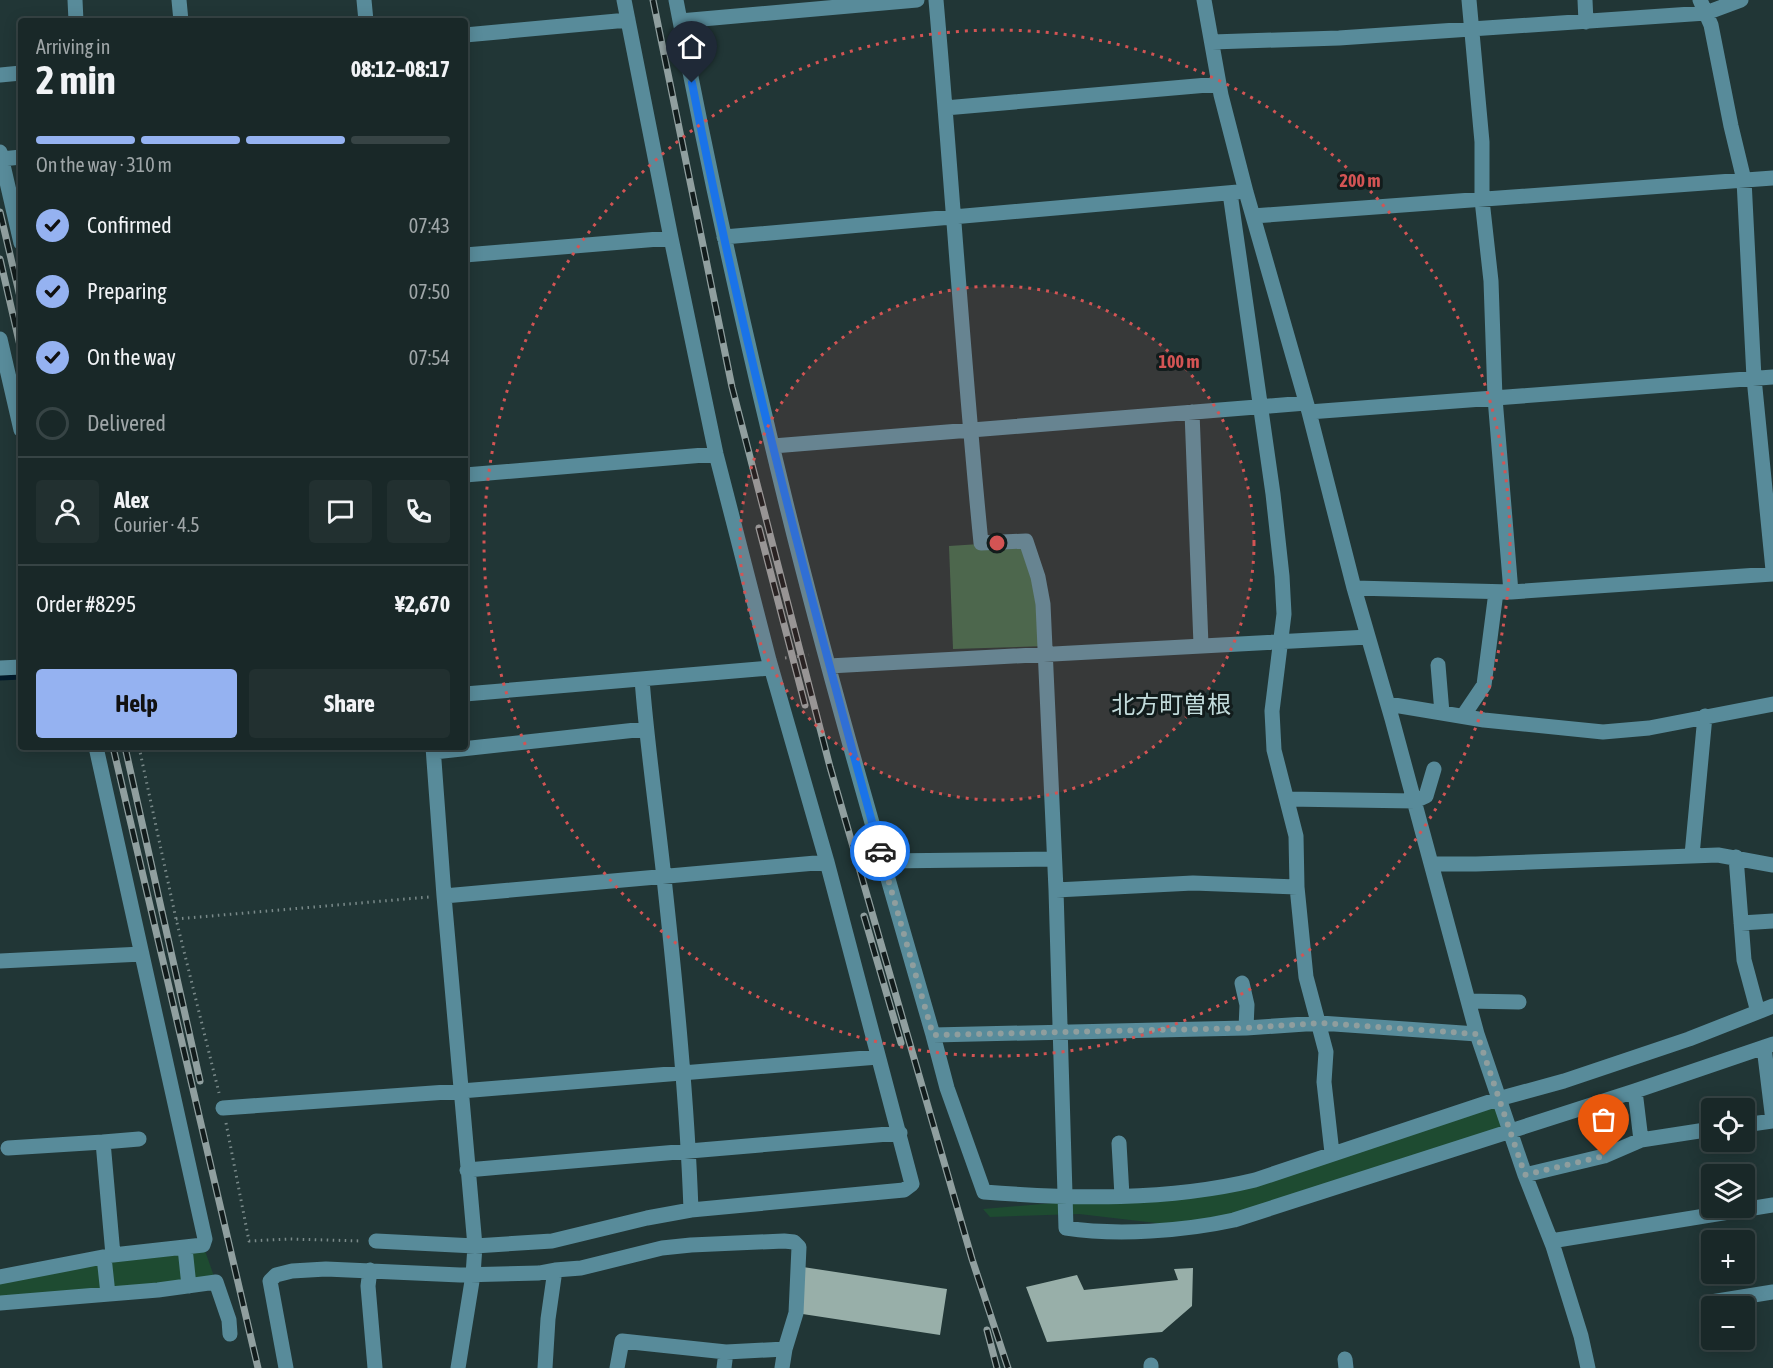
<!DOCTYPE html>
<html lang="en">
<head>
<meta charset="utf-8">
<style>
	:root { --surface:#192828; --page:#223030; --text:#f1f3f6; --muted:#9fa6a8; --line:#374445; --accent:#95b2f1 }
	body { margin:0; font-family:"Asap Condensed","Noto Sans JP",sans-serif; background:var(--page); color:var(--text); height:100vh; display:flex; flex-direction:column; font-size:22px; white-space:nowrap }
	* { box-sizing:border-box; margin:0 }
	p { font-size:20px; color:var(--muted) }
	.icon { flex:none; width:33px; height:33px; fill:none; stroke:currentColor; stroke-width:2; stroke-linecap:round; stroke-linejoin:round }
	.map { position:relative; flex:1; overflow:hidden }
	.drawer { position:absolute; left:18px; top:18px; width:450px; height:732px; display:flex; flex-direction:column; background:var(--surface); border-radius:6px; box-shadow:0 3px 15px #0003,0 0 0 2px var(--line) }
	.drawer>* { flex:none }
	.fabs { position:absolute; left:1701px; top:1098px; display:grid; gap:12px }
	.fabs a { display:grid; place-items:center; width:54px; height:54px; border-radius:6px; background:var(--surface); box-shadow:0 3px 15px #0003,0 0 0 2px var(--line); font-size:30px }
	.pin { position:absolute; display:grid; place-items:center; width:51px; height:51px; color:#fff; margin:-62px -26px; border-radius:50% 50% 50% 0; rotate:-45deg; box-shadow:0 0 6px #0007 }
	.pin .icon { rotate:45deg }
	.courier { position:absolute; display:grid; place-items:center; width:60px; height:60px; margin:-30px; border:4px solid #1a73e8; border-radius:50%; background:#fff; color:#222; box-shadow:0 2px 8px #0007 }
	.summary em { font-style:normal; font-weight:700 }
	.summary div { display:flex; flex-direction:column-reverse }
	.summary { display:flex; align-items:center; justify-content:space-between; height:102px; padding:0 18px }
	h1 { font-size:39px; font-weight:700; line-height:45px }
	.bar { display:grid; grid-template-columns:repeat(4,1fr); gap:9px 6px; align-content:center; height:72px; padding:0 18px }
	.bar i { height:8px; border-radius:4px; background:var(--line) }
	.bar .selected { background:var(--accent) }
	.bar p { grid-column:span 4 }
	.line { display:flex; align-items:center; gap:15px; padding:0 18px; border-top:2px solid var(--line) }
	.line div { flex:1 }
	.round { display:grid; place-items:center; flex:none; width:63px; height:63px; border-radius:6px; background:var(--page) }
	ol { padding:0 18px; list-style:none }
	li { display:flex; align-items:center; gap:18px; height:66px }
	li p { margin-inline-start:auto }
	li .icon { padding:6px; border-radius:50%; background:var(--accent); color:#111; stroke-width:4 }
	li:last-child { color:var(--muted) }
	li i { width:33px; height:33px; border:3px solid var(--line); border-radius:50% }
	.action { display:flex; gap:12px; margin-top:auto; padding:12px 18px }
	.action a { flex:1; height:69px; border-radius:6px; background:var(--accent); color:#111; font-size:24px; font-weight:700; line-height:69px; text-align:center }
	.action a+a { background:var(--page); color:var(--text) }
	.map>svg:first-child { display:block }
	.green { fill:#1e4b31 }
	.forest { fill:#3b6a4d }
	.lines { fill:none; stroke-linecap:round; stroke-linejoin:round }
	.stream { stroke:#031a2a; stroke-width:5 }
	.building { fill:#98afa9 }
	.path { stroke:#7a8a8a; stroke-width:3; stroke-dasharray:1.5 4.5; stroke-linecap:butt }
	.minor { stroke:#588b9a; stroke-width:15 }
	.rail-casing { stroke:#909f9f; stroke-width:7 }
	.rail { stroke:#121c1c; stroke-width:4.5; stroke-dasharray:14; stroke-linecap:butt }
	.done { stroke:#8f9e9e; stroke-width:6; stroke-dasharray:0 10.8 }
	.route { stroke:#1a73e8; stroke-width:8 }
	.ring { fill:none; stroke:#d35454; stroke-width:3; stroke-dasharray:3 6 }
	.labels { text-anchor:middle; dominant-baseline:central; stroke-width:6; stroke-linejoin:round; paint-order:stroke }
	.quarter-label { font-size:24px; fill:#c2dbdb; stroke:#121c1c }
	.centre { fill:#d35454; stroke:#121c1c; stroke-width:3 }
	.ring-label { font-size:18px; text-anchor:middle; font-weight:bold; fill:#d35454; stroke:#121c1c; stroke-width:6; stroke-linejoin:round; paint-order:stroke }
</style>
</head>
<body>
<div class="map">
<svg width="1773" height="1368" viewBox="0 0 1773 1368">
	<rect width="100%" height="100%" fill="#213636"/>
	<path class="green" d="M1498 1099 1510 1132 1199 1228 1079 1214 990 1217 983 1209 1218 1189Z
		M203 1245 216 1282 0 1303V1277Z"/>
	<path class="forest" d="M1026 541 1047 646 953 649 949 546Z"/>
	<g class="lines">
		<path class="stream" d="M0 678 21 677"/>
	</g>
	<path class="building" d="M803 1267 947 1289 940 1335 796 1313Z
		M1193 1268 1192 1306 1162 1332 1047 1342 1026 1287 1077 1275 1084 1290 1178 1280 1174 1269Z"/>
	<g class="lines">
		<path class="path" d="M785 658 809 655
			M139 747 176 919 219 1093
			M176 919 429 897
			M226 1123 249 1241 289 1239 362 1241"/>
		<path class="minor" d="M75 0 76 21
			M179 0 181 21
			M364 0 366 21
			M676 0C708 169 745 336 786 503 830 681 882 858 933 1035L1246 1028 1320 1023 1477 1034
			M936 0C952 181 963 362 981 543L1026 541 1038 577 1043 604 1056 890 1066 1228C1117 1236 1184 1231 1234 1220L1635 1091 1773 1044
			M1204 0 1221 95 1246 192 1309 412 1354 588 1392 719 1477 1034 1525 1175 1553 1246 1581 1336 1588 1368
			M1469 0 1482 142V200L1491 281 1495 398 1511 592
			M1585 0 1586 22
			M1700 0 1711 25 1731 126 1744 180 1754 378 1773 570
			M680 21 917 0
			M465 35 628 20
			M1212 42 1339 38 1706 13 1741 0
			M0 75 21 73
			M945 108 1219 84
			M0 152 21 243
			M2 159 21 157
			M1230 193 1273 494 1282 576 1284 614 1272 711 1274 750 1296 836 1297 887 1306 977 1326 1052 1324 1082 1332 1153
			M1253 216 1773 178
			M724 237 1238 192
			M465 255 671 238
			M0 339 21 430
			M1192 412 1201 645
			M1309 412 1773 377
			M773 446 1306 403
			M465 475 716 454
			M1354 588 1511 592 1773 574
			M1438 665 1442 713
			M829 666 1368 637
			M0 668 21 667
			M642 679C647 746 657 812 664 878 676 989 687 1100 691 1210
			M465 694 771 668
			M1388 704 1484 720 1603 732 1649 728 1773 704
			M1463 716 1484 685 1496 592
			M433 747 444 896 475 1246 473 1275 458 1368
			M434 752 645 729
			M1287 799 1415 801 1426 796 1434 769
			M1692 855 1705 716
			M1736 857 1744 960 1758 1012
			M883 861 1054 859
			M1432 864H1476L1718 855 1773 865
			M1056 890 1193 883 1297 887
			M444 896 827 862
			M1741 923 1773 921
			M0 961 142 954
			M1242 983 1247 1005 1246 1028
			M1468 1001 1519 1002
			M933 1035 947 1088 984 1192C1074 1199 1168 1201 1255 1180L1498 1099 1564 1081 1689 1039 1773 1006
			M1764 1047 1773 1121
			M1635 1091 1641 1140 1712 1129
			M223 1108 461 1091 878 1057
			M1744 1125 1773 1121
			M103 1142 139 1139
			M1119 1143 1122 1196
			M8 1148 103 1142 113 1255
			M467 1170 900 1133
			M1525 1175 1604 1156 1641 1140
			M376 1241 475 1246 552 1241 647 1218 691 1210 904 1190 912 1184 827 862 769 660 716 454 671 238 624 0
			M1551 1241 1773 1205
			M185 1248 189 1286
			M104 1257 108 1294
			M370 1270 368 1286 375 1368
			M0 1277 113 1255 203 1245 205 1239 96 747
			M1711 1302 1773 1292
			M0 1303 158 1290 216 1282 229 1320 230 1334
			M1345 1359 1346 1368
			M1151 1365V1368
			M286 1368 270 1281 276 1275 292 1271 326 1269 460 1275 539 1273 555 1270 581 1268 662 1248 691 1245 784 1241 794 1242 799 1247 796 1313 785 1349 782 1368
			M545 1368 548 1319 555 1270
			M617 1368 622 1341 726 1352 785 1349
			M724 1368 726 1352"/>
		<defs>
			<path id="rail" d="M653 0 732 387 830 767 972 1259 1008 1368
				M0 212 21 301
				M0 259 21 350
				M759 528 805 705
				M113 747 258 1368
				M125 747 200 1081
				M864 916 901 1043
				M987 1330 997 1368"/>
		</defs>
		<use href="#rail" class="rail-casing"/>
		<use href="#rail" class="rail"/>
	</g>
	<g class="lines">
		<path class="done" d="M880 851 933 1035 1246 1028 1320 1023 1477 1034 1525 1175 1604 1156"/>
		<path class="route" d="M692 83C742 342 810 597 880 851"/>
	</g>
	<circle cx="997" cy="543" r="257" fill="#d35454" fill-opacity=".12"/>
	<g class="ring">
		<circle cx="997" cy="543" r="257"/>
		<circle cx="997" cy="543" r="513"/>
	</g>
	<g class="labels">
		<g class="quarter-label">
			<text x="1171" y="704">北方町曽根</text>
		</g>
	</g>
	<circle cx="997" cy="543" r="9" class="centre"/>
	<g class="ring-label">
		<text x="1360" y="187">200 m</text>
		<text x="1179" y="368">100 m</text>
	</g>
</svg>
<div class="fabs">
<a><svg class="icon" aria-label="locate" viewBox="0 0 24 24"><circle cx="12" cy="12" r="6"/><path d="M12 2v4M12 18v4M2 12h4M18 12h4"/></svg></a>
<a><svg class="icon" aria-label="layers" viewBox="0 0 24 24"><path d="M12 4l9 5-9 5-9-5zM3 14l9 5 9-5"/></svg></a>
<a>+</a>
<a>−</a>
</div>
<div class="pin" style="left:1604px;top:1156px;background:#ea580c"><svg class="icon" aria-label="bag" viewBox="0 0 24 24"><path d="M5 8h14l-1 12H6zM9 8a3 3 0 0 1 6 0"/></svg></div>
<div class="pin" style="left:692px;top:83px;background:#1f2937"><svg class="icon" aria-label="home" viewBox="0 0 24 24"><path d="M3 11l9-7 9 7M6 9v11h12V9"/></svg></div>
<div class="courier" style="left:880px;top:851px"><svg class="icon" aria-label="car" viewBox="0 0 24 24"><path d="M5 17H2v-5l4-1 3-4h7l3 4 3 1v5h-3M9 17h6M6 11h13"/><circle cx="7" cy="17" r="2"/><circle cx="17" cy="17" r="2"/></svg></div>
<section class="drawer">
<div class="summary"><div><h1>2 min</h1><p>Arriving in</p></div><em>08:12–08:17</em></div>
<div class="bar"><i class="selected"></i><i class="selected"></i><i class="selected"></i><i></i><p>On the way · 310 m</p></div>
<ol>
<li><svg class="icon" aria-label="check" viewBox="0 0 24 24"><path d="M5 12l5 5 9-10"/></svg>Confirmed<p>07:43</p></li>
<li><svg class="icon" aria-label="check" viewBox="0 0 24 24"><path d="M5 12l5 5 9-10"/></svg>Preparing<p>07:50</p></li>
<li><svg class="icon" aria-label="check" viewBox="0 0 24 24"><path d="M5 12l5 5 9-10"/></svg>On the way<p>07:54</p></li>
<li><i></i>Delivered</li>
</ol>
<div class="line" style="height:108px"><a class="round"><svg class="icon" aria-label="person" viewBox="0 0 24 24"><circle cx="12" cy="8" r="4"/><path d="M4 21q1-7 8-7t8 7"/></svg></a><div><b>Alex</b><p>Courier · 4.5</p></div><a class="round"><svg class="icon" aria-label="chat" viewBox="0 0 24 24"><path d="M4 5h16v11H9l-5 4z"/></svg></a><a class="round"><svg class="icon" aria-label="phone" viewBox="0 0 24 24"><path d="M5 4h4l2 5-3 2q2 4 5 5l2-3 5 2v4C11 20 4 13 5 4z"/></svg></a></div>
<div class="line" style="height:78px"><div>Order #8295</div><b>¥2,670</b></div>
<div class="action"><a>Help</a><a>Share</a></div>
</section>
</div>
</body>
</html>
